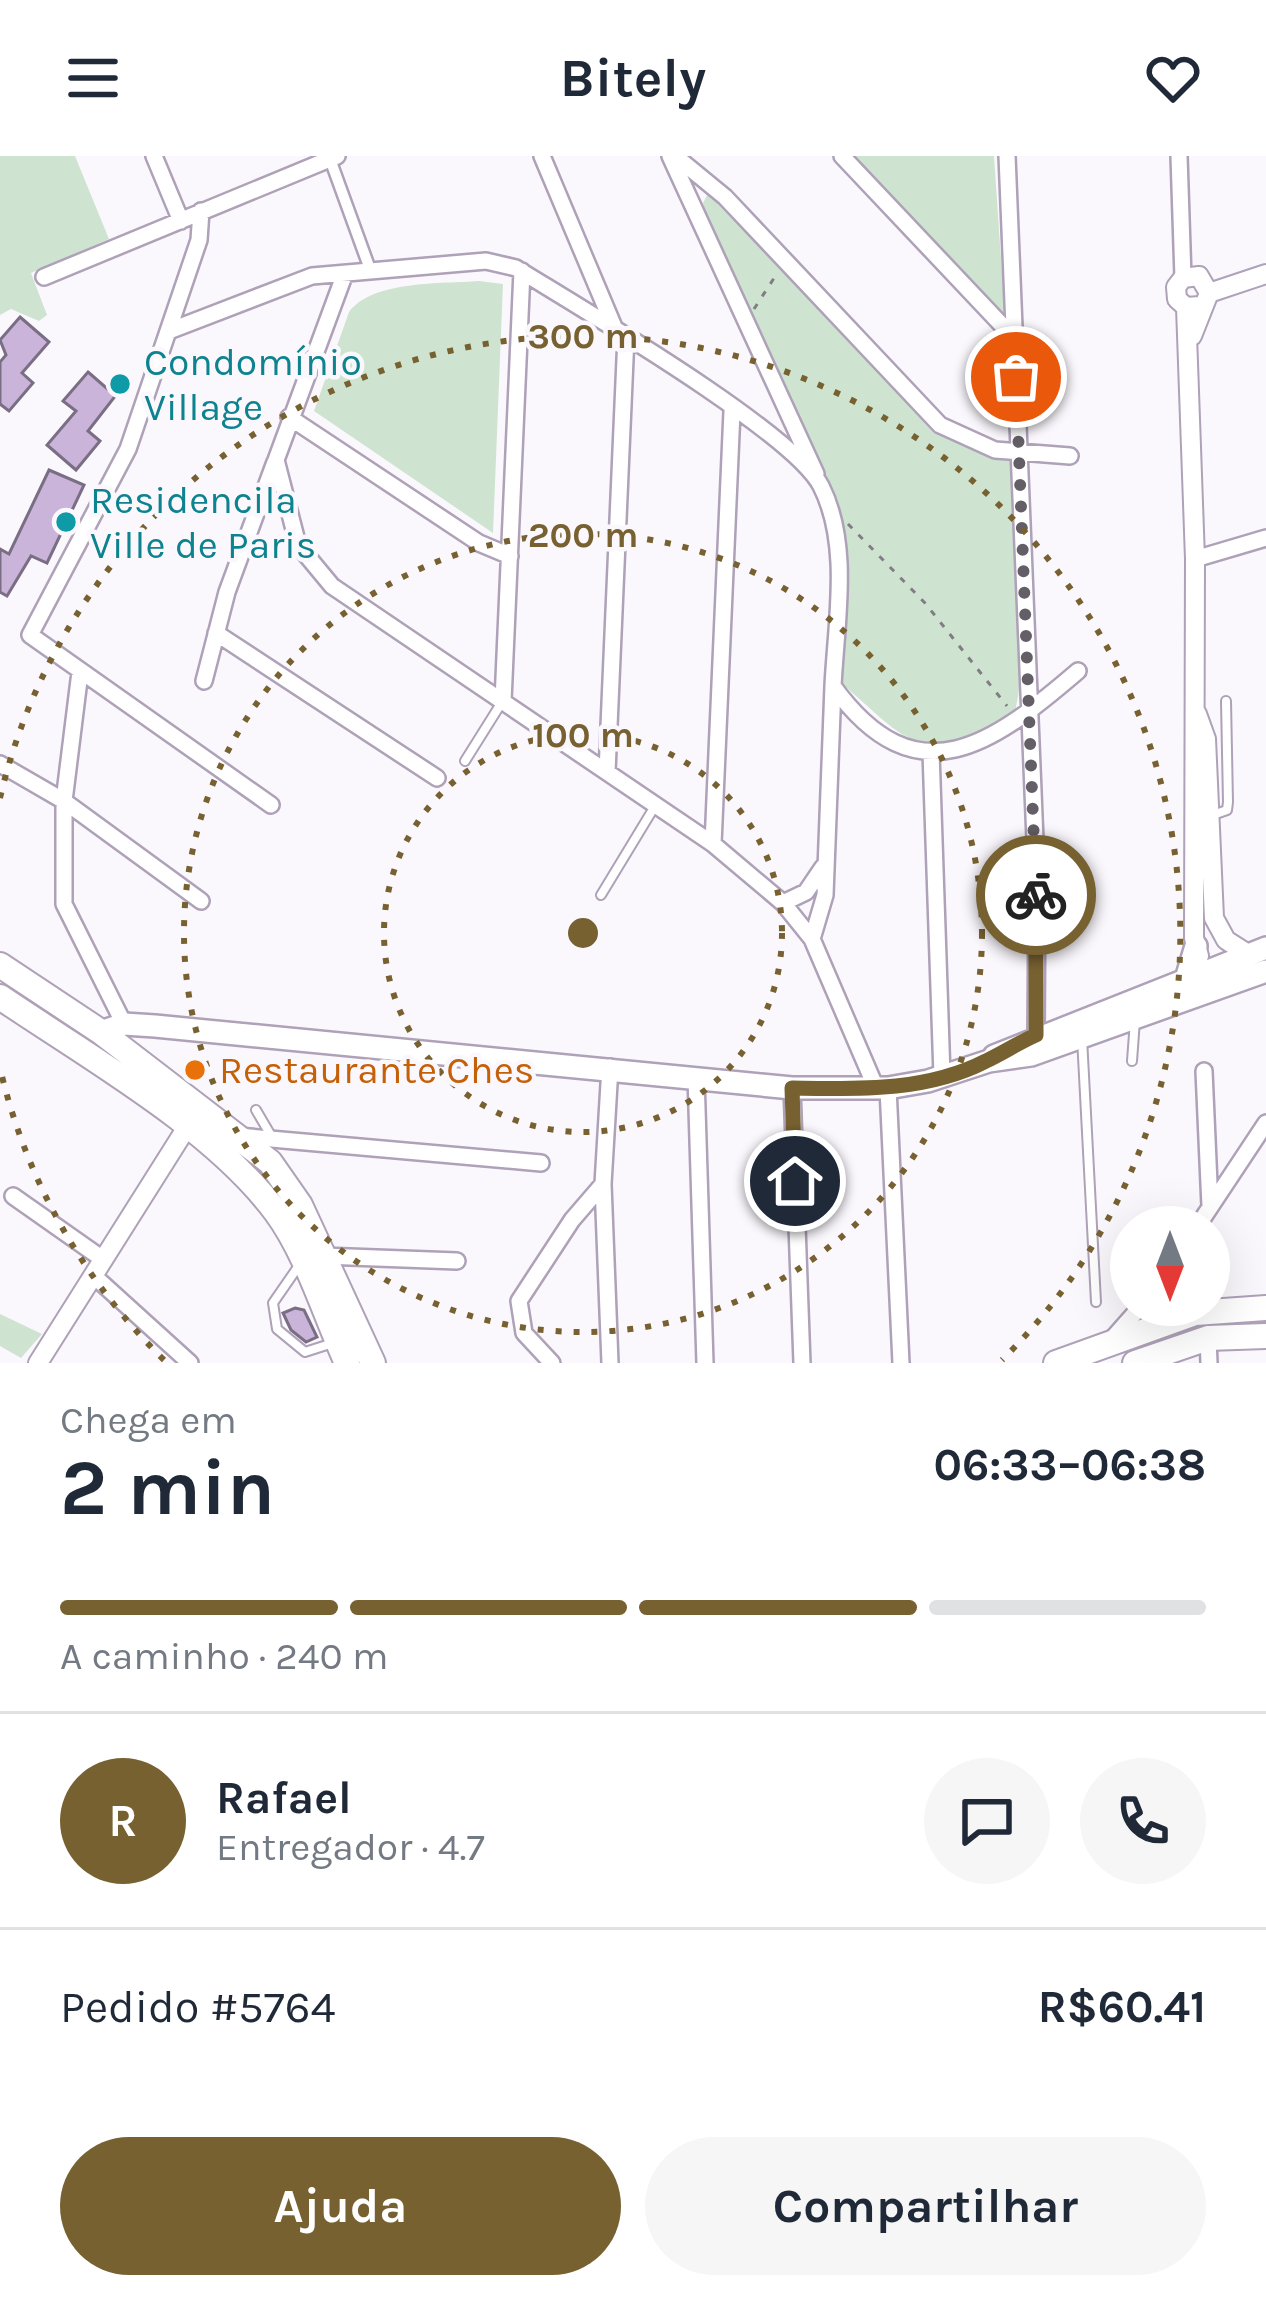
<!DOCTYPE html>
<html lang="pt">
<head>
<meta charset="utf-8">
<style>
	:root { --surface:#fff; --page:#f6f6f7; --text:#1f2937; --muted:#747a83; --line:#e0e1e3; --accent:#786131 }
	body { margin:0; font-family:Karla,sans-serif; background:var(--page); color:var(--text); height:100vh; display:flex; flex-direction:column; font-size:45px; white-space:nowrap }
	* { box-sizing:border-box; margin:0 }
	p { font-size:39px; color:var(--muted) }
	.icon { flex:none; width:66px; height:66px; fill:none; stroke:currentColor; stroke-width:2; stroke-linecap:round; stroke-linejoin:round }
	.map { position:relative; height:1207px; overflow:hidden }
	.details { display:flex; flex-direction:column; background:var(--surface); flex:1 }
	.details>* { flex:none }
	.needle { width:78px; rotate:180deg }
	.buttons { position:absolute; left:1110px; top:1050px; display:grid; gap:24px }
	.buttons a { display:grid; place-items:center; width:120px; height:120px; border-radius:50%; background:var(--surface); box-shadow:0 12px 48px #0002; font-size:60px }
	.pin { position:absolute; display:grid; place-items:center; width:102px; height:102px; color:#fff; margin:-51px; border:6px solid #fff; border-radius:50%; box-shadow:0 3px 12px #0007 }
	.courier { position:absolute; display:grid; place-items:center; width:120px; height:120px; margin:-60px; border:9px solid #786131; border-radius:50%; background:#fff; color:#222; box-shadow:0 3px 15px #0007 }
	.headline em { font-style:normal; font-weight:700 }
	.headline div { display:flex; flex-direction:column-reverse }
	.headline { display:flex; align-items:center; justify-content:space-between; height:204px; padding:0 60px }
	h1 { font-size:78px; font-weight:700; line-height:90px }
	.bar { display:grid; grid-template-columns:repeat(4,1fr); gap:18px 12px; align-content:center; height:144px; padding:0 60px }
	.bar i { height:15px; border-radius:9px; background:var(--line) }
	.bar .active { background:var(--accent) }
	.bar p { grid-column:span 4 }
	.line { display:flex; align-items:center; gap:30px; padding:0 60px; border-top:3px solid var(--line) }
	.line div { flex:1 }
	.round { display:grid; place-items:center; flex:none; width:126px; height:126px; border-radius:63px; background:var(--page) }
	.cta { display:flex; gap:24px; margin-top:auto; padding:24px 60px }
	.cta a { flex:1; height:138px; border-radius:72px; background:var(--accent); color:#fff; font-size:48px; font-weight:700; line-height:138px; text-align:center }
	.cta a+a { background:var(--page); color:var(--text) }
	header { display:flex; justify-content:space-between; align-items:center; height:156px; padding:0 60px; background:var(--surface); font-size:54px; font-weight:700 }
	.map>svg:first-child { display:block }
	.green { fill:#cee4d0 }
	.building { fill:#cab4da; stroke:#7a6e84; stroke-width:3 }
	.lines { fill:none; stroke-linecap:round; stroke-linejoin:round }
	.service-casing { stroke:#aea1b8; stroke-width:12 }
	.pedestrian-casing { stroke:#aea1b8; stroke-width:15 }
	.minor-casing { stroke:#aea1b8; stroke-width:20 }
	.tertiary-casing { stroke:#aea1b8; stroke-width:22 }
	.secondary-casing { stroke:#aea1b8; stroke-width:26 }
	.primary-casing { stroke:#aea1b8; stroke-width:28 }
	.path { stroke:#817d84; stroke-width:3; stroke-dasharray:6 9; stroke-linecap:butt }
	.service { stroke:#fff; stroke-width:8 }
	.pedestrian { stroke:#fff; stroke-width:10 }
	.minor { stroke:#fff; stroke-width:15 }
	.tertiary { stroke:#fff; stroke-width:18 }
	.secondary { stroke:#fff; stroke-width:21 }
	.primary { stroke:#fff; stroke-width:24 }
	.done { stroke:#645f66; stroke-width:12; stroke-dasharray:0 21.6 }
	.route { stroke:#786131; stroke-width:15 }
	.ring { fill:none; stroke:#786131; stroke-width:6; stroke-dasharray:6 12 }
	.culture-dot { fill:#0f9aa8; stroke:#fbf8fd; stroke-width:4.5 }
	.food-dot { fill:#e8710a; stroke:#fbf8fd; stroke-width:4.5 }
	.labels { text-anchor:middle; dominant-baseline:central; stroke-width:9; stroke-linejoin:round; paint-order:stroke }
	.culture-label { font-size:39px; fill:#0d838f; stroke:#fbf8fd; text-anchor:start }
	.food-label { font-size:39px; fill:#c56008; stroke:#fbf8fd; text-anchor:start }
	.centre { fill:#786131; stroke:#fbf8fd; stroke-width:6 }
	.ring-label { font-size:36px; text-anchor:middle; font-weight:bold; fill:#786131; stroke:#fbf8fd; stroke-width:9; stroke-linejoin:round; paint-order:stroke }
</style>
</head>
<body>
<header><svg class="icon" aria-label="menu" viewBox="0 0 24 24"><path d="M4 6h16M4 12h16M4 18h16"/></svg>Bitely<svg class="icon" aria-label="heart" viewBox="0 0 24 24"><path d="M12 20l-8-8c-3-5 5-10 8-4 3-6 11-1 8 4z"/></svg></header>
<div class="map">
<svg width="1266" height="1207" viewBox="0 0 1266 1207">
	<rect width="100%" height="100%" fill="#fbf8fd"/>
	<path class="green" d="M0 0H75L109 83 31 117 47 159 39 165 11 153 0 159Z
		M851 0H994L1005 162V161Z
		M708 37 922 262 998 304 1010 305C1013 354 1034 536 1009 568 908 602 915 591 838 524L841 374 836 342 707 62 703 47Z
		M479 125 503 128 493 377 314 255 349 156C373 124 442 128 479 125Z
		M0 1158 42 1178 21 1202 0 1190Z"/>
	<path class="building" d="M20 161 49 186 22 217 33 227 9 255 0 248V206L6 199 0 184Z
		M88 216 111 236 117 221 127 225 88 275 100 285 76 314 47 289 76 255 63 245Z
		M49 314 84 329 47 407 31 400 7 440 0 436V393L9 398Z
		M295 1152 304 1154 317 1181 306 1186 291 1174 283 1157Z"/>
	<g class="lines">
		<defs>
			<path id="service" d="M465 605 502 546
				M1213 659 1227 654 1228 646 1226 545
				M601 739 655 650
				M1082 882 1096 1146
				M1132 905 1135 864
				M256 954 273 983
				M300 1108 273 1147 277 1173 305 1196 333 1187"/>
			<path id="pedestrian" d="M330 3 371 116"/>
			<path id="minor" d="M154 0 181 65
				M542 0 614 171
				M670 0 816 318
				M675 0 725 41 940 269 995 294 1070 300
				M842 0 1014 182
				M1007 0 1037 733 1036 879
				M1179 0 1183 122
				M201 55 199 84 128 293 30 479 271 649
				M344 120 276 304 298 389 332 430 713 688 783 747 812 783 876 932
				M44 121 337 0
				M169 175 312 120 486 105 516 112C577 150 793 276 821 330 851 389 836 466 833 530 917 646 994 587 1078 515
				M289 261 479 387 510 400
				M1195 403 1266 382
				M216 477 437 622
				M80 516 64 645V748L124 868
				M204 525 227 436 275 306
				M503 545 522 115
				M931 596 942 920
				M0 608 64 645 201 745
				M607 616 626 180
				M713 688 732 255
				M783 747 806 736 823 711
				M812 783 825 739 833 530
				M1204 915 1210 1051
				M696 921 705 1207
				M792 932 802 1207
				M888 932 901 1207
				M238 980 541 1007
				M13 1040 104 1104
				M1197 1071 1266 967
				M323 1100 457 1105
				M94 1120 190 1207
				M1157 1149 1161 1167
				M1208 1182 1209 1207
				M1112 1183 1142 1149
				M552 1207 524 1177 519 1145 572 1064 603 1028
				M610 1207 603 1028 610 911"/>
			<path id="tertiary" d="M1209 137 1266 118
				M1186 151 1195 403 1194 782 1199 800
				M1192 180 1209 137 1199 120 1183 122 1176 131 1177 143 1186 151 1200 150
				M1197 558 1206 583 1214 762 1226 784 1248 798
				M38 1207 192 963"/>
			<path id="secondary" d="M1186 823 1196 790
				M101 876 124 868 155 870 792 932H888L928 925 989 905 1031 899 1266 815
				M994 900 1266 792"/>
			<path id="primary" d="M0 809 101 876 270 1006 300 1049 373 1207
				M0 841C88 901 213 971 276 1056 307 1098 325 1159 347 1207
				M1056 1207 1195 1157 1266 1152
				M1135 1207 1208 1182 1266 1180"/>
		</defs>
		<use href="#service" class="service-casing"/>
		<use href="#pedestrian" class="pedestrian-casing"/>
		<use href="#minor" class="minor-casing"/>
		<use href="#tertiary" class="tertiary-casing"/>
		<use href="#secondary" class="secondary-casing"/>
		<use href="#primary" class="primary-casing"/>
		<path class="path" d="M754 153 778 116
			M848 368 925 447 1007 550"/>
		<use href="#service" class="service"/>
		<use href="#pedestrian" class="pedestrian"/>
		<use href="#minor" class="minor"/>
		<use href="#tertiary" class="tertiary"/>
		<use href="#secondary" class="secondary"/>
		<use href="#primary" class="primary"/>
	</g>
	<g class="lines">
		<path class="done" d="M1016 221 1036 739"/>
		<path class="route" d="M795 1025 792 932C857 933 926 936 986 905 1003 897 1018 887 1036 879V739"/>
	</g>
	<g class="ring">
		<circle cx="583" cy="777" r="199"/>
		<circle cx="583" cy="777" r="399"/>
		<path d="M164 1204A598 598 0 0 1 0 912M0 642A598 598 0 1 1 1002 1204"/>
	</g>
	<g class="culture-dot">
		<circle cx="120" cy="228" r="12"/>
		<circle cx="66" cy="366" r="12"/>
	</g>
	<circle class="food-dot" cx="195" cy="914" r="12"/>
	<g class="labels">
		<g class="culture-label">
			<text x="144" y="206">Condomínio<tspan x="144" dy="45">Village</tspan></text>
			<text x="90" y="344">Residencila<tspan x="90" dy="45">Ville de Paris</tspan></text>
		</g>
		<g class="food-label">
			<text x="219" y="914">Restaurante Ches</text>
		</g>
	</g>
	<circle cx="583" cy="777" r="18" class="centre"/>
	<g class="ring-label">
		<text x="583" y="192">300 m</text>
		<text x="583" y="391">200 m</text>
		<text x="583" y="591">100 m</text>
	</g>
</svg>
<div class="buttons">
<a><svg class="needle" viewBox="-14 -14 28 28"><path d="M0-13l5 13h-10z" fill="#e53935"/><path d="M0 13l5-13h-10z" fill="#747a83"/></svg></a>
</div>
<div class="pin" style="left:1016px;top:221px;background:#ea580c"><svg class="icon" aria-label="bag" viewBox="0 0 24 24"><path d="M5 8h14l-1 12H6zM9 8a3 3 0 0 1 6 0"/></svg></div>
<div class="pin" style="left:795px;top:1025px;background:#1f2937"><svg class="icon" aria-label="home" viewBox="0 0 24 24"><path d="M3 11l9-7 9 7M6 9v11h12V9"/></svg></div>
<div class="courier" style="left:1036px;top:739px"><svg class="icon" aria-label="bike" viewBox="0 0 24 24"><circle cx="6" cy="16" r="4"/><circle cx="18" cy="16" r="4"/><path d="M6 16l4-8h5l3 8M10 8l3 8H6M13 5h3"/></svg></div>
</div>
<section class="details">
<div class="headline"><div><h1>2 min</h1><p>Chega em</p></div><em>06:33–06:38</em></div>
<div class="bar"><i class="active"></i><i class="active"></i><i class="active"></i><i></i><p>A caminho · 240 m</p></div>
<div class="line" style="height:216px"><b class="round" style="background:var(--accent);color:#fff">R</b><div><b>Rafael</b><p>Entregador · 4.7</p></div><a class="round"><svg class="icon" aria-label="chat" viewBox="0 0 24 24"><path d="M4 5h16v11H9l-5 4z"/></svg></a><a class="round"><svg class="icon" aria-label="phone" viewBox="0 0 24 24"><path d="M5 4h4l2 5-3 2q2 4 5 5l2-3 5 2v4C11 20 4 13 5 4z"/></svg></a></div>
<div class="line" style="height:156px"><div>Pedido #5764</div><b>R$60.41</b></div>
<div class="cta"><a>Ajuda</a><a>Compartilhar</a></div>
</section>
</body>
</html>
